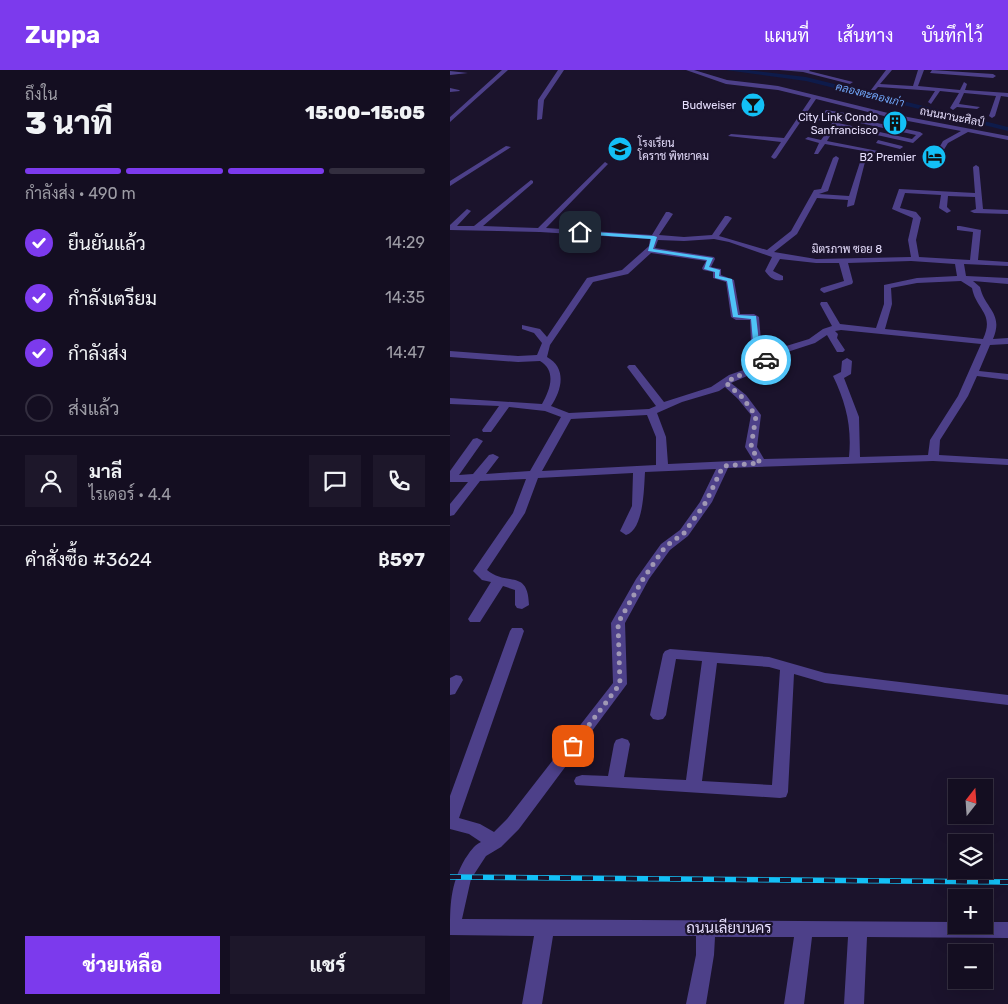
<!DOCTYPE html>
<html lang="th">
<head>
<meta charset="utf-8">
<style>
	:root { --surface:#140e21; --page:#1d172a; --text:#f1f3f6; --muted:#9d9ca5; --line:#332e3f; --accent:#7c3aed }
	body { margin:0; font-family:Rubik,Sarabun,sans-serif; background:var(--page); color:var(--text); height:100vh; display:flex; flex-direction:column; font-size:19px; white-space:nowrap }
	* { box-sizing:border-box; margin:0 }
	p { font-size:16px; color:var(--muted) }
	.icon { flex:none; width:28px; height:28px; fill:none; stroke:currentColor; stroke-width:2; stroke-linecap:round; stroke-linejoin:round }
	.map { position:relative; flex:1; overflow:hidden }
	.drawer { display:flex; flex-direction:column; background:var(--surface); width:450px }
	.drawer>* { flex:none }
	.needle { width:32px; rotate:17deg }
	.tools { position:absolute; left:498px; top:709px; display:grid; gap:10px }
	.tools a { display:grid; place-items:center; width:45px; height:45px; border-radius:0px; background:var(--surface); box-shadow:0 5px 20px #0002,0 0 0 1px var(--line); font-size:25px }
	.pin { position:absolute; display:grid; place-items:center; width:42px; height:42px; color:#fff; margin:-21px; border-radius:10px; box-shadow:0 2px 8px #0006 }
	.courier { position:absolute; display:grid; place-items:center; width:50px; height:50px; margin:-25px; border:4px solid #4fc3f7; border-radius:50%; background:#fff; color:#222; box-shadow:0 1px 6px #0007 }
	.headline em { font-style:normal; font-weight:800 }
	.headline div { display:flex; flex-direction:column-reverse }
	.headline { display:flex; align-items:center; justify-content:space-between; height:85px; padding:0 25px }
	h1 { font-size:32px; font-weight:800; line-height:38px }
	.bar { display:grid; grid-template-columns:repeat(4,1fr); gap:8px 5px; align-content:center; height:60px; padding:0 25px }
	.bar i { height:6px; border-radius:4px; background:var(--line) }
	.bar .on { background:var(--accent) }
	.bar p { grid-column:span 4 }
	.line { display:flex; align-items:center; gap:12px; padding:0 25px; border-top:1px solid var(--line) }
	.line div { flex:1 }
	.round { display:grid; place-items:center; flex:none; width:52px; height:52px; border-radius:0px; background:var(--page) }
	ol { padding:0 25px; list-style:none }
	li { display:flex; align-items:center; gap:15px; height:55px }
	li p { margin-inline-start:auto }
	li .icon { padding:5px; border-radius:50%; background:var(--accent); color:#fff; stroke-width:4 }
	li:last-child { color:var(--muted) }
	li i { width:28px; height:28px; border:2px solid var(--line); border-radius:50% }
	.cta { display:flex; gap:10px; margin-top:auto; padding:10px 25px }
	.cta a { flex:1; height:58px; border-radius:0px; background:var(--accent); color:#fff; font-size:20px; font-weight:800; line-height:58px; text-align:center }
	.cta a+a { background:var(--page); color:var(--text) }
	header { display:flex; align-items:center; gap:30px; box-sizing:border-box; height:70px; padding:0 25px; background:var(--accent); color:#fff }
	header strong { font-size:24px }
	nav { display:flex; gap:28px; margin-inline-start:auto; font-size:18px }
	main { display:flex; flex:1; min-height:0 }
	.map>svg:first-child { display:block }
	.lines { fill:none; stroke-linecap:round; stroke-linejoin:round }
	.river { fill:#0e1b4b; fill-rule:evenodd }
	.minor { fill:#4d4089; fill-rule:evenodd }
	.rail-casing { stroke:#13c0f6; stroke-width:5.5 }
	.rail { stroke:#1b132c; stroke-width:4; stroke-dasharray:11; stroke-linecap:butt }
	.route { fill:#4fc3f7 }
	.done { stroke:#a098b4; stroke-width:5; stroke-dasharray:0 9 }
	.labels { text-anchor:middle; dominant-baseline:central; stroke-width:4.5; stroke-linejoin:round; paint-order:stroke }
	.far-water-label { font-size:11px; font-style:italic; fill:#71a7fa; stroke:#1b132c }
	.far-poi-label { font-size:11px; fill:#e7dffe; stroke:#1b132c; text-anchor:end }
	.far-street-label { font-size:11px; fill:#e7dffe; stroke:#1b132c }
	.near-street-label { font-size:15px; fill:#e7dffe; stroke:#1b132c }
</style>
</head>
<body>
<header>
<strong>Zuppa</strong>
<nav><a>แผนที่</a><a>เส้นทาง</a><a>บันทึกไว้</a></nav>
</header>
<main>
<section class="drawer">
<div class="headline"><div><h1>3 นาที</h1><p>ถึงใน</p></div><em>15:00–15:05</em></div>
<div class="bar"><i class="on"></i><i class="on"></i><i class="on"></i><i></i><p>กำลังส่ง · 490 m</p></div>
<ol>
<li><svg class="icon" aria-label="check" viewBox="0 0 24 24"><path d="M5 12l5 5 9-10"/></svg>ยืนยันแล้ว<p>14:29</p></li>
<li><svg class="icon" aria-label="check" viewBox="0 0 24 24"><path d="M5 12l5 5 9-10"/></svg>กำลังเตรียม<p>14:35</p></li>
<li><svg class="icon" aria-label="check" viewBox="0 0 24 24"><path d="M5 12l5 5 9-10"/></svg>กำลังส่ง<p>14:47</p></li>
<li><i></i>ส่งแล้ว</li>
</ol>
<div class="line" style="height:90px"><a class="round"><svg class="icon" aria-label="person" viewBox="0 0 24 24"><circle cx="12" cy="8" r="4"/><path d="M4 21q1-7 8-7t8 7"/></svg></a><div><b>มาลี</b><p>ไรเดอร์ · 4.4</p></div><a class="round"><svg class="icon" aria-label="chat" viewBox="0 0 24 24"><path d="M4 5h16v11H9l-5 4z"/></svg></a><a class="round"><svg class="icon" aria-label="phone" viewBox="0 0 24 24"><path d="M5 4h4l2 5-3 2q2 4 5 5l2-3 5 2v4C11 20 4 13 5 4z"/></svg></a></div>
<div class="line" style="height:65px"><div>คำสั่งซื้อ #3624</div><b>฿597</b></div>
<div class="cta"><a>ช่วยเหลือ</a><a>แชร์</a></div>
</section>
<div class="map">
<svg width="558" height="934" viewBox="0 0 558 934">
	<rect width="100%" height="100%" fill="#1b132c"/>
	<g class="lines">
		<path class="river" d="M276 0H297L356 7 558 57V61L356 11Z"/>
		<path class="minor" d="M52 0H58L0 52V47Z
			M108 0H114L94 30 92 49 87 50 88 30Z
			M236 0H244L277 10 328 16 442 44 558 66V70L518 62 498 73 490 86 488 87 485 85 493 71 511 61 442 48 366 29 326 88 324 89 321 87 331 72 278 66 281 64 334 68 361 28 328 20 276 14Z
			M329 0H360L359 1 403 12 400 14 353 2Z
			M436 0H442L430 14 463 16 468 0H474L468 16 510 20 514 12 517 14 515 20 558 23V27L551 26 545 46 542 48 539 46 546 26 514 23 509 34 530 37 527 39 507 37 503 40 500 38 509 23 490 21 481 34 478 32 485 21 428 17 425 20H421Z
			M482 0 543 4 546 6 543 8 480 3Z
			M0 1 18 3 0 5Z
			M0 18 9 20 10 21 0 22Z
			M376 40 395 43 392 45 374 43Z
			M389 45 470 62 473 64 463 73 386 56 377 71 428 81 425 83 375 74 368 84H364L369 73 355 69 358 67 371 70 376 63 361 60 364 58 378 59 382 53 367 50 370 48 385 49ZM391 49 466 65 462 69 388 53Z
			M428 70 452 76 453 77 450 79 426 73Z
			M56 76 61 77 0 116V111Z
			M386 86 389 88 378 121 369 124 399 126 411 89 416 88 404 135 397 137 398 130 367 128 347 164 324 182 366 189 461 187 458 170 463 148 442 139 449 119 525 123 523 97 526 95 529 97 533 139 558 140V144L524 143 520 141 526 139 525 127 498 126 497 137 501 141 497 143 489 138 491 125 455 123 450 138 466 142 471 148 466 170 469 187 520 190 523 162 507 160V156H510L531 160 528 190 558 192V196L514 194 516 206 558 208V214L523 211 530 217C535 239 554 243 543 269L558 268V274L540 275 529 301 558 304V310L527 306 518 326 490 370 489 385 558 389V395L483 391 278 398 262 432 238 466 220 480 199 509 175 553 177 614 69 759 51 777 36 786 21 809 12 849 506 852V855H534V852H558V868L417 867 414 934H394L398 867H362L354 934H334L344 867H265L264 885 256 934H236L246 885V866H103L92 934H72L84 866 0 865C0 835 0 815 15 789 20 782 23 776 31 772L19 764 0 759V726L60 561 62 558H72L74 561 9 748 30 754 44 762 57 749 163 613 161 553 186 509 211 474 230 460 250 432 266 399 195 402C194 417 194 460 176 465L170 461 182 436 183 403 88 408 75 443 37 500C57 517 78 498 79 535L72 539 67 538 65 535V520L53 516 30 552H20L18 549 41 512 32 510 23 501 63 443 76 409 30 411 4 445 0 446V434L18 412H0V401L23 369 27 368 33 371 9 405 23 404 39 385 43 384 49 387 36 404 80 401 111 347 95 341 59 337 41 362H33L32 360 49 336 0 334V328L92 334C100 320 107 301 90 291L68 292 0 287V281L68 286 87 285 92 273 84 263 72 259V255L90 259 97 267 137 208 172 200 199 176 200 169 90 162 0 160V155L17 139 21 141 7 156H24L81 110 83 111V113L33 156 88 158 155 92 158 94 157 95 96 158 202 165 216 142H219L223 144 209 165 234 167 262 165 275 146H278L282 148 269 166 317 180 341 161 364 120 371 119 383 88ZM264 169 279 172 322 187 315 201C319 207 325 212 333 210V206L323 201 330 189 366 193H389L394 211 371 218 370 220 374 223 402 214 403 212 398 193 461 191 505 194 507 206 467 208 434 215V234L426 258 390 254 377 232H371L370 234 382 256 373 259 359 269 320 281 311 271 309 247 304 244H290L284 210 271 205V199L261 197 265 189 264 187 205 178 208 170 234 171ZM201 183 256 191 252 198 253 200 263 202V208L276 212 281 247 286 250H300L301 272 314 286 305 296 279 305 261 317 214 332 185 295H179L177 297 206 336 199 339 119 343 101 336C112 320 117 298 97 287L100 275 143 212 178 204ZM511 211 522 218C526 240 545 243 533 269L435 259 442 234 441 218 467 213ZM391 260 531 274 508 326 480 370 478 385 410 387 409 347 394 308 401 304 402 291 397 288 392 291 391 302 383 306C396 333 402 357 399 387L314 389 307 377 311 345 296 325 281 313 311 300 325 286 365 273 377 265 387 282H393L395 280 387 268 388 264 385 261ZM275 317 288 329 301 345 295 377 303 390 218 394 216 367 207 343 232 332 269 321ZM197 345 206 367V395L92 401 121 349Z
			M220 579 319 587 375 603 558 625V635L375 613 344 604 338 722 336 727 330 728 126 715 124 711 126 707 132 705 158 706 164 674 166 670 172 668 178 670 180 674 174 707 236 710 252 591 226 589 216 645 213 649 208 650 203 649 200 645 213 584 215 581ZM267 593 319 597 330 600 322 715 252 711Z
			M6 605 11 606 13 610 5 624 0 625V608Z"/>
		<defs>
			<path id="rail" d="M0 807 558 812"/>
		</defs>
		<use href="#rail" class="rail-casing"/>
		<use href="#rail" class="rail"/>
	</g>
	<path class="route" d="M128 161 204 166 207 167 203 179 263 188 259 197 270 200 269 206 282 209 288 245 306 246 309 272 322 286 318 291 312 290 316 286 303 272 301 249 283 247 277 211 265 208V202L254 199 257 190 198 181 201 169 130 164Z"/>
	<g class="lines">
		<path class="done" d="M123 676 170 614 168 553 193 509 215 477 234 463 256 432 273 396 310 393 301 377 306 346 292 327 276 313C288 303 306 303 316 290"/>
	</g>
	<defs>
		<symbol id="bar-disc" viewBox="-11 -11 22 22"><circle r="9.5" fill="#13c0f6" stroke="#1b132c"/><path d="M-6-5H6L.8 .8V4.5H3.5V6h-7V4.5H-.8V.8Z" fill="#111"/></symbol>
		<symbol id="building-disc" viewBox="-11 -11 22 22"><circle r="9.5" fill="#13c0f6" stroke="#1b132c"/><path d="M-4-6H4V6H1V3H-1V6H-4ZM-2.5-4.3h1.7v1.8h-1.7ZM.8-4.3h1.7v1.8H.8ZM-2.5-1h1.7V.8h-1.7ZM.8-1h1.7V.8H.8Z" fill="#111"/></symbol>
		<symbol id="school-disc" viewBox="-11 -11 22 22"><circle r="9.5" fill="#13c0f6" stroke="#1b132c"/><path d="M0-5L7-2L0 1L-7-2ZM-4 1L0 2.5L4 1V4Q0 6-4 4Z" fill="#111"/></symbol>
		<symbol id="hotel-disc" viewBox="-11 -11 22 22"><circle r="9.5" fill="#13c0f6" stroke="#1b132c"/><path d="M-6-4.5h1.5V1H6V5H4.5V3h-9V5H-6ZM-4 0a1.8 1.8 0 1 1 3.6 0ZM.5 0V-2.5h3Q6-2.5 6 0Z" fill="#111"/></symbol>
	</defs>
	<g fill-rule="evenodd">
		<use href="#bar-disc" x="289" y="21" width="28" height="28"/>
		<use href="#building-disc" x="431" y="39" width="28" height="28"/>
		<use href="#school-disc" x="156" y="65" width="28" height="28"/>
		<use href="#hotel-disc" x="470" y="73" width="28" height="28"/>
	</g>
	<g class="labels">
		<g class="far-water-label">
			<text transform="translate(420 25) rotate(14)">คลองตะคองเก่า</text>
		</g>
		<g class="far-poi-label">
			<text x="286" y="35">Budweiser</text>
			<text x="428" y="47">City Link Condo<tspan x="428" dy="13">Sanfrancisco</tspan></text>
			<text x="188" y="73" text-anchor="start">โรงเรียน<tspan x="188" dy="13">โคราช พิทยาคม</tspan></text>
			<text x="466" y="87">B2 Premier</text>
		</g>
		<g class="far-street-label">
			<text transform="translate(502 47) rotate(11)">ถนนมานะศิลป์</text>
			<text x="397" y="179">มิตรภาพ ซอย 8</text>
		</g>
		<g class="near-street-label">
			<text x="279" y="858">ถนนเลียบนคร</text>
		</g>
	</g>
</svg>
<div class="tools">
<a><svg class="needle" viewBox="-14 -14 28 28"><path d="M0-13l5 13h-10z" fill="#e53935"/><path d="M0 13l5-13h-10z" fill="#9d9ca5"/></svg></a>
<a><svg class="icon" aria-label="layers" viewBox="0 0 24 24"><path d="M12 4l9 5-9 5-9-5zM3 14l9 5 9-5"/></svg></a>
<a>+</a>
<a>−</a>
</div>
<div class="pin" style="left:123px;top:676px;background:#ea580c"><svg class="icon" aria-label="bag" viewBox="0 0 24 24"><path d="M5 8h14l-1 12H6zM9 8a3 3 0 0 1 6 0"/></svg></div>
<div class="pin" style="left:130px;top:162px;background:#1f2937"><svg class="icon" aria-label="home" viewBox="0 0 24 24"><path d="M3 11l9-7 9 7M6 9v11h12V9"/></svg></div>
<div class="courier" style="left:316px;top:290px"><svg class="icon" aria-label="car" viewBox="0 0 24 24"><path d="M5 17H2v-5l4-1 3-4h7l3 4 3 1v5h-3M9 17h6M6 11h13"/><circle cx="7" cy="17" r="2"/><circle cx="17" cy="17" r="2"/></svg></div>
</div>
</main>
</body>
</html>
